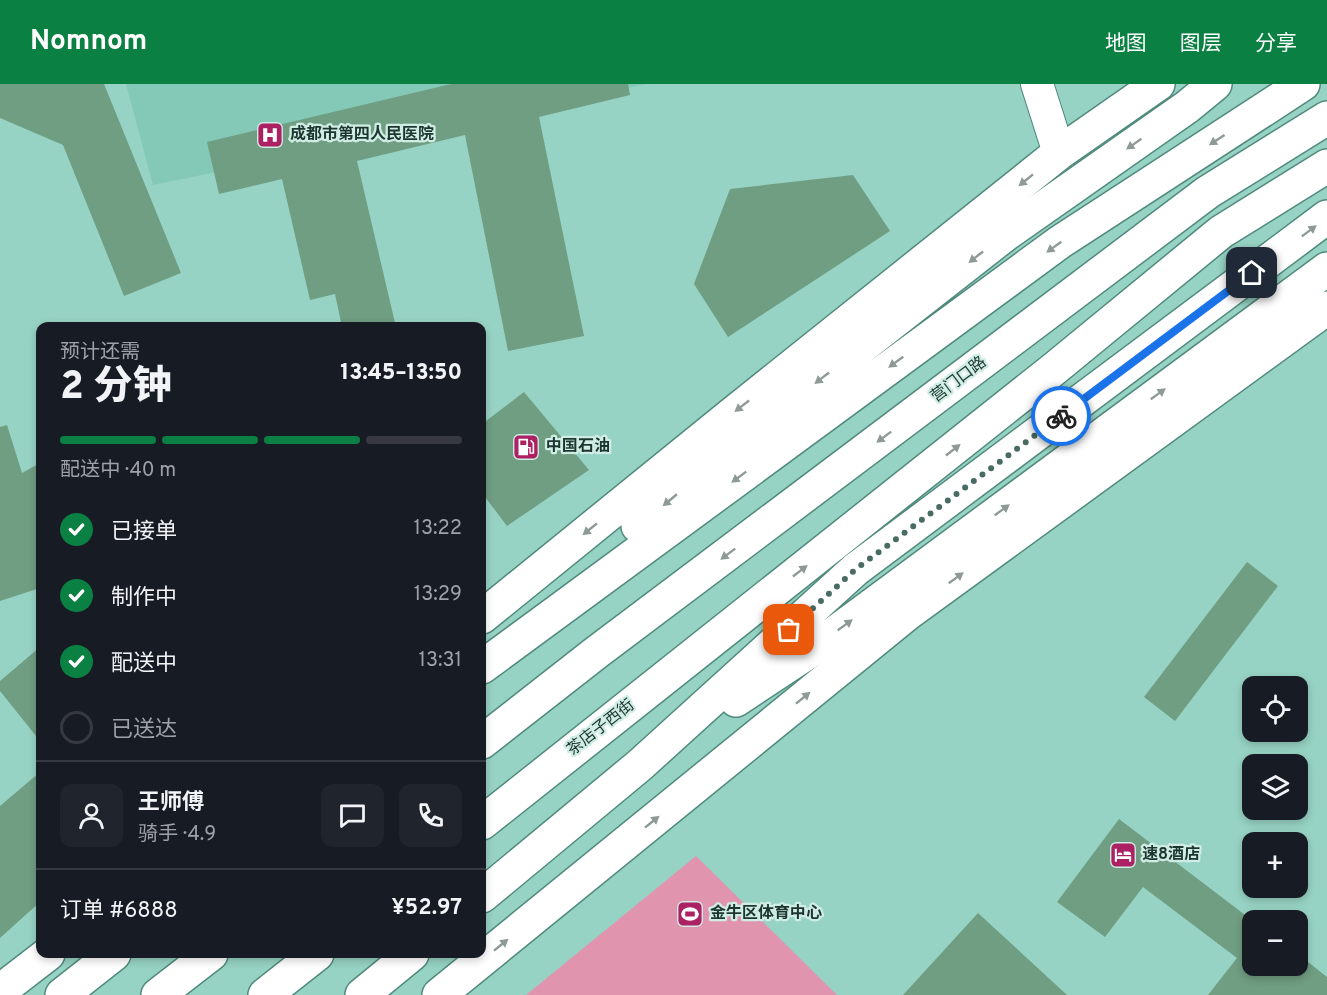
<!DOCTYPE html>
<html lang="zh">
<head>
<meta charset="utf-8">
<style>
	:root { --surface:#171b24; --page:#20242c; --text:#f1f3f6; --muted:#9ea1a6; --line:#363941; --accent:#0b8043 }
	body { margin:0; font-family:Overpass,"Noto Sans SC",sans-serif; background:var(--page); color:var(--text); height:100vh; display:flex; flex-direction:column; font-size:22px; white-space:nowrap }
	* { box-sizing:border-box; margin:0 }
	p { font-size:20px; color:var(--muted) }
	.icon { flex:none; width:33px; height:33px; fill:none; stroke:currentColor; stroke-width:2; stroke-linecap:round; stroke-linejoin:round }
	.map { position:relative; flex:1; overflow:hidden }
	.sheet { position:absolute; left:36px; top:238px; width:450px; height:636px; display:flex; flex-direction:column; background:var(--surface); border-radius:12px; box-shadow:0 3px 9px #0003 }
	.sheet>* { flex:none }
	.controls { position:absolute; left:1242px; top:592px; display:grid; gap:12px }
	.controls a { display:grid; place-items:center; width:66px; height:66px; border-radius:12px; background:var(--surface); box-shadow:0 3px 9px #0003; font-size:30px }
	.pin { position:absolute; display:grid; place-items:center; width:51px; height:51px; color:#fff; margin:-26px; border-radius:12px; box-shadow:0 3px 9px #0006 }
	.courier { position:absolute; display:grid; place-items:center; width:60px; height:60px; margin:-30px; border:4px solid #1a73e8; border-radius:50%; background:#fff; color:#222; box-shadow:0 2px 8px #0007 }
	.overview em { font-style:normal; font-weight:800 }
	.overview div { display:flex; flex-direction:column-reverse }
	.overview { display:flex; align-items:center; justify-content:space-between; height:102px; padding:0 24px }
	h1 { font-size:39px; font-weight:800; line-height:45px }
	.bar { display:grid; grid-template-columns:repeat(4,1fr); gap:9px 6px; align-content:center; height:72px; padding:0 24px }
	.bar i { height:8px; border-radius:4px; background:var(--line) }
	.bar .current { background:var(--accent) }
	.bar p { grid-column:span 4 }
	.line { display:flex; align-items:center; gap:15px; padding:0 24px; border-top:2px solid var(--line) }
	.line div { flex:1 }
	.round { display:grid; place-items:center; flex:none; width:63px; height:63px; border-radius:12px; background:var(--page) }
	ol { padding:0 24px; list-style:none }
	li { display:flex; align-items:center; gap:18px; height:66px }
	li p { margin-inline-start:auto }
	li .icon { padding:6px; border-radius:50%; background:var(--accent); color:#fff; stroke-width:4 }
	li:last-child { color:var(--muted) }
	li i { width:33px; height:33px; border:3px solid var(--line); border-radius:50% }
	header { display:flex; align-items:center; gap:36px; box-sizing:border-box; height:84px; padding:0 30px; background:var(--accent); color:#fff }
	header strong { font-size:28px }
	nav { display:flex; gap:33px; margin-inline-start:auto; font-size:21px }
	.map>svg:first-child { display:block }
	.built { fill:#84c9b8 }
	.green { fill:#e094ae }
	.building { fill:#709e82 }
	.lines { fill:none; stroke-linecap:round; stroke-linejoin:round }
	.street-casing { stroke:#508a7d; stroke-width:34 }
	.secondary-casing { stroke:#508a7d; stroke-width:36 }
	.highway-casing { stroke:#508a7d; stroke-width:36 }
	.street { stroke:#fff; stroke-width:32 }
	.secondary { stroke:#fff; stroke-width:33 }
	.highway { stroke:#fff; stroke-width:33 }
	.oneway { fill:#8e9a97 }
	.done { stroke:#486c63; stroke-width:6; stroke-dasharray:0 10.8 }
	.route { stroke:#1a73e8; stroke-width:8 }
	.labels { text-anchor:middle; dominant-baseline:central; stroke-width:4.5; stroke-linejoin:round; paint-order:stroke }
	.poi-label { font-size:16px; font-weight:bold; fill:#1d352f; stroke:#d0ede5; text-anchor:start }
	.street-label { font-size:16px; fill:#1d352f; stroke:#d0ede5 }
</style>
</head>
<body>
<header>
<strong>Nomnom</strong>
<nav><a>地图</a><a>图层</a><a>分享</a></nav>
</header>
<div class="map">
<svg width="1327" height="911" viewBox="0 0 1327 911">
	<rect width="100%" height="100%" fill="#97d3c4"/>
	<path class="built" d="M126 0H647L153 101Z"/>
	<path class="green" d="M696 772 837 911H526Z"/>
	<path class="building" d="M0 0H104L181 189 124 212 63 61 0 34Z
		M451 0H628L630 11 539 33 584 252 508 267 465 51 357 77 396 243H342L335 210 310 216 282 95 219 110 207 58Z
		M853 91 890 147 728 253 694 200 730 105Z
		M524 308 589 386 507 442 482 409V340Z
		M7 341 22 389 40 379V504L0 517V343Z
		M1247 478 1278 502 1175 637 1144 613Z
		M40 563V657L0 607V597Z
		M40 688V818L0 854V722Z
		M1119 735 1253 837 1252 882H1298V870L1327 893V911H1208L1237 874 1143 803 1105 853 1057 818Z
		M978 829 1067 911H903Z"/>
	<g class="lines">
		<defs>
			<path id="street" d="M1037 0 1059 69"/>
			<path id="secondary" d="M482 533 731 331 1059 69 1158 0
				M0 907 48 870
				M439 911 907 530 1327 224"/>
			<path id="highway" d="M638 442 721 373 1006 150 1187 23 1215 0
				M482 583 1060 158 1303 0
				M736 616 813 565 1327 185
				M482 658 597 568 1208 108 1327 34
				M482 739 1054 285 1221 148 1327 82
				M482 812 640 681 856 485 1327 133
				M62 911 114 870
				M158 911 211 870
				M265 911 317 870
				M362 911 412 870"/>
		</defs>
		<use href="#street" class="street-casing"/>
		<use href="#secondary" class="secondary-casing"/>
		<use href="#highway" class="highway-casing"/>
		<use href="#street" class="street"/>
		<use href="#secondary" class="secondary"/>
		<use href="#highway" class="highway"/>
	</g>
	<defs><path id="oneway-solid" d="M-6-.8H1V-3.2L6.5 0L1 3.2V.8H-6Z" transform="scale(1.5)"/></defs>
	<g class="oneway">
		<use href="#oneway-solid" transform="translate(1217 56) rotate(147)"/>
		<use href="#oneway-solid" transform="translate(1134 60) rotate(145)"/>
		<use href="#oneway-solid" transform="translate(1026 96) rotate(141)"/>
		<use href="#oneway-solid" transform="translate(1309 147) rotate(-37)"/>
		<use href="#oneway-solid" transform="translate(1054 163) rotate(144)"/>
		<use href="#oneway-solid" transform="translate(976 173) rotate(142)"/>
		<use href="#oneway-solid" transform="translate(896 278) rotate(144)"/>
		<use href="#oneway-solid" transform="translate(822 294) rotate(142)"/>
		<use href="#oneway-solid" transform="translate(1158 310) rotate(-36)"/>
		<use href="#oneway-solid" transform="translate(742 322) rotate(142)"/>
		<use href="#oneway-solid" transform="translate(884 353) rotate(143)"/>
		<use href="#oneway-solid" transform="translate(953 366) rotate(-38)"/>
		<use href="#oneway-solid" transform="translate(739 393) rotate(143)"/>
		<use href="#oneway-solid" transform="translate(670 416) rotate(140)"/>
		<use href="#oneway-solid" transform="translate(1002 426) rotate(-36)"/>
		<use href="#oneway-solid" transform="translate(590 445) rotate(141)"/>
		<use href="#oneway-solid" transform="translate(728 470) rotate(143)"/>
		<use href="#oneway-solid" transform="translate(800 487) rotate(-38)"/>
		<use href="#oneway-solid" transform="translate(956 494) rotate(-36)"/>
		<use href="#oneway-solid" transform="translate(845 541) rotate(-36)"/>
		<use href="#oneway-solid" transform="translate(803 614) rotate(-39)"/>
		<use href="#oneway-solid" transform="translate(652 738) rotate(-39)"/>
		<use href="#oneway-solid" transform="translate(501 861) rotate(-39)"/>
	</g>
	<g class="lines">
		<path class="done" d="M789 546 856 485 1061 332"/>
		<path class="route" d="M1061 332 1252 189"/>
	</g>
	<defs>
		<symbol id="hospital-square" viewBox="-11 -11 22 22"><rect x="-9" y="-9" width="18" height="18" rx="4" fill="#ab2163" stroke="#d0ede5"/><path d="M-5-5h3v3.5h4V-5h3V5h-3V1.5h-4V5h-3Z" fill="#fff"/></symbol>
		<symbol id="fuel-square" viewBox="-11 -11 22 22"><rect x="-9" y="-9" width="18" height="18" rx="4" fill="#ab2163" stroke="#d0ede5"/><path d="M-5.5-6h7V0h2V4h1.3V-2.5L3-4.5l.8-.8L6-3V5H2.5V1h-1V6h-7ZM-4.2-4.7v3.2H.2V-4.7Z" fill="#fff"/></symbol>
		<symbol id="hotel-square" viewBox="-11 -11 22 22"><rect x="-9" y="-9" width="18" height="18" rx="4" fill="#ab2163" stroke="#d0ede5"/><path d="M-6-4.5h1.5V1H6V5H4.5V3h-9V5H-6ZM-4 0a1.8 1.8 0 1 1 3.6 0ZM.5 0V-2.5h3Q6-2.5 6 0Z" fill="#fff"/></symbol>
		<symbol id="stadium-square" viewBox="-11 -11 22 22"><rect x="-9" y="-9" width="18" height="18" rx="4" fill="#ab2163" stroke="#d0ede5"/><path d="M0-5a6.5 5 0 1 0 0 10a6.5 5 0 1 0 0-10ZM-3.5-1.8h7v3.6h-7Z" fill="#fff"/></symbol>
	</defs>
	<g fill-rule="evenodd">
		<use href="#hospital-square" x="255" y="36" width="30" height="30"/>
		<use href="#fuel-square" x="511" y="348" width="30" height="30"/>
		<use href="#hotel-square" x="1108" y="756" width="30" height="30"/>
		<use href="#stadium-square" x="675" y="815" width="30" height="30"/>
	</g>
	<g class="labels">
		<g class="poi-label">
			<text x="290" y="51">成都市第四人民医院</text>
			<text x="546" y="363">中国石油</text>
			<text x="1142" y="771">速8酒店</text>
			<text x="710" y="830">金牛区体育中心</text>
		</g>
		<g class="street-label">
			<text transform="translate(959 296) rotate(-37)">营门口路</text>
			<text transform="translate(601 644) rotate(-38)">茶店子西街</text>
		</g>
	</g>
</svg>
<div class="controls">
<a><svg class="icon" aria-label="locate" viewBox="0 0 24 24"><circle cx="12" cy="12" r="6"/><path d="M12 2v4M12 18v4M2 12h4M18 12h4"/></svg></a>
<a><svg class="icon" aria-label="layers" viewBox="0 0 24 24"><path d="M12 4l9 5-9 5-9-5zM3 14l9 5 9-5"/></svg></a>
<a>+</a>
<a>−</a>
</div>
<div class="pin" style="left:789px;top:546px;background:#ea580c"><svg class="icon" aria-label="bag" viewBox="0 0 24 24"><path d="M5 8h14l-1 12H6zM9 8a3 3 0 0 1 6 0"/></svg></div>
<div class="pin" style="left:1252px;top:189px;background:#1f2937"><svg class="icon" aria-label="home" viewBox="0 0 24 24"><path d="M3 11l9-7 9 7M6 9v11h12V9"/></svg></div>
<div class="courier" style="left:1061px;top:332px"><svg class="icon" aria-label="bike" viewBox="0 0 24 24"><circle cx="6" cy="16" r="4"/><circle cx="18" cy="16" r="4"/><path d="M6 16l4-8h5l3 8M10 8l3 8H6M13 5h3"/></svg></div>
<section class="sheet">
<div class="overview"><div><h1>2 分钟</h1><p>预计还需</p></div><em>13:45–13:50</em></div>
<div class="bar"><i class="current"></i><i class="current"></i><i class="current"></i><i></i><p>配送中 · 40 m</p></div>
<ol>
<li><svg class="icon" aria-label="check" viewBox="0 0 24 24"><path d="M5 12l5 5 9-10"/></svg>已接单<p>13:22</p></li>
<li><svg class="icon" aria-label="check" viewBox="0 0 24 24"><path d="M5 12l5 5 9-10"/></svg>制作中<p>13:29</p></li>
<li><svg class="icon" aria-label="check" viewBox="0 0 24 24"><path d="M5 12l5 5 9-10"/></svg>配送中<p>13:31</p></li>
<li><i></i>已送达</li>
</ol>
<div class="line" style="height:108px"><a class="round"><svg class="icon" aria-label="person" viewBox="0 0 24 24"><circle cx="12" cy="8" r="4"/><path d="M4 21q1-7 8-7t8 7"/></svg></a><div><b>王师傅</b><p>骑手 · 4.9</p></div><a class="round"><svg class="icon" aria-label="chat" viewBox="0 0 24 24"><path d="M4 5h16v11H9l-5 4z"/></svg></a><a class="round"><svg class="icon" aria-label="phone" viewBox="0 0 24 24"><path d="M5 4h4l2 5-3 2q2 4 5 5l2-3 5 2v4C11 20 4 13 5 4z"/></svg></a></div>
<div class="line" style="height:78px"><div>订单 #6888</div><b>¥52.97</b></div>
</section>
</div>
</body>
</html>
